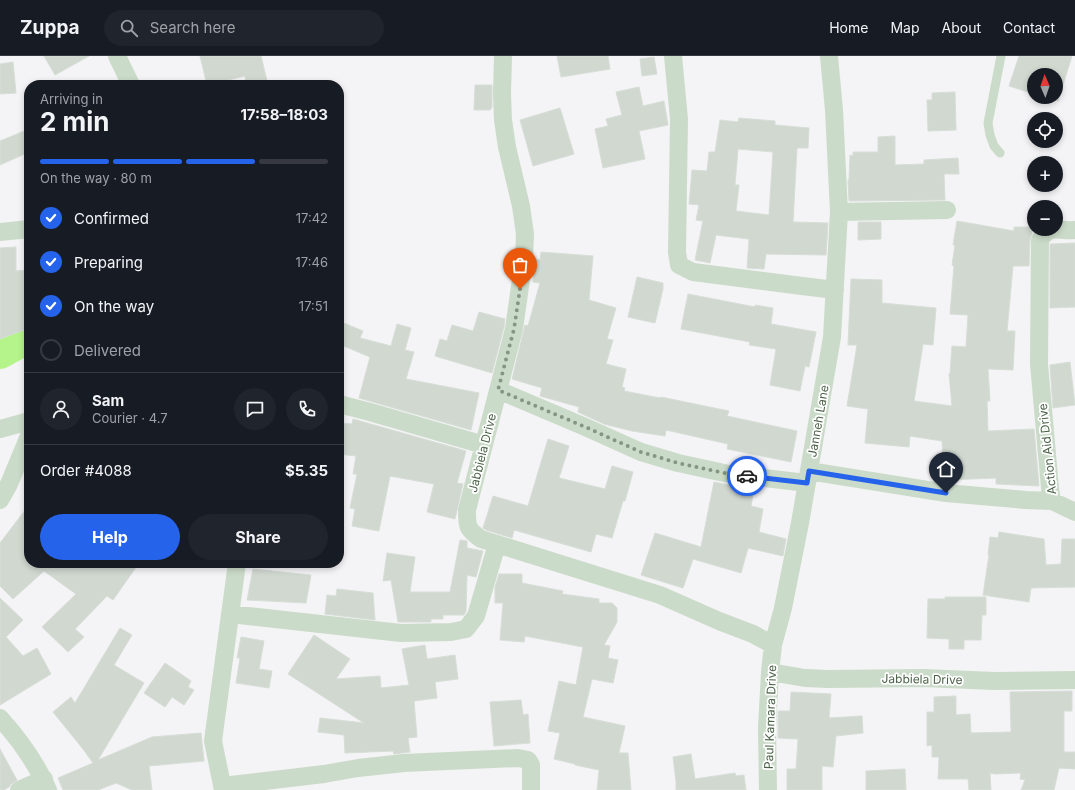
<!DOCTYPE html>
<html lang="en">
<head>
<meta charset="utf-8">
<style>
	:root { --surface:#171b24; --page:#20242c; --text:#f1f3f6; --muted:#9ea1a6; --line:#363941; --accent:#2563eb }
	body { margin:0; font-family:Inter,sans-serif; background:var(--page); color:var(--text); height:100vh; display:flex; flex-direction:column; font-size:15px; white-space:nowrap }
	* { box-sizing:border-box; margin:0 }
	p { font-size:13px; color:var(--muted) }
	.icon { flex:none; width:22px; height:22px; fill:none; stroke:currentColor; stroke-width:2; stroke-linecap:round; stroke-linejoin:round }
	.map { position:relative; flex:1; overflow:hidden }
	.side { position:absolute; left:24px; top:24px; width:320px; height:488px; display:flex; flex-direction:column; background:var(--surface); border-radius:16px; box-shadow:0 2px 6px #0003 }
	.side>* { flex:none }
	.needle { width:26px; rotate:358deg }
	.buttons { position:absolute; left:1027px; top:12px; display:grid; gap:8px }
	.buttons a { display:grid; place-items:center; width:36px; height:36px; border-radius:50%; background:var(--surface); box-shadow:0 2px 6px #0003; font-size:20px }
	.pin { position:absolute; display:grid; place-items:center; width:34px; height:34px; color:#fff; margin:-41px -17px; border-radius:50% 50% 50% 0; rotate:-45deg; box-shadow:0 0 4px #0007 }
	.pin .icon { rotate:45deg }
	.courier { position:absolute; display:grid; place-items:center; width:40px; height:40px; margin:-20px; border:3px solid #2563eb; border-radius:50%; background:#fff; color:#222; box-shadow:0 1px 5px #0007 }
	.overview em { font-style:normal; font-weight:700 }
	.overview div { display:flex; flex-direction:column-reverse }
	.overview { display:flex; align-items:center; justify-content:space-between; height:68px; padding:0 16px }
	h1 { font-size:26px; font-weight:700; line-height:30px }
	.bar { display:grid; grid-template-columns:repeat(4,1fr); gap:6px 4px; align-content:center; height:48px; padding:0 16px }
	.bar i { height:5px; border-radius:3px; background:var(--line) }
	.bar .current { background:var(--accent) }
	.bar p { grid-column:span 4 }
	.line { display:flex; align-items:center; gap:10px; padding:0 16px; border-top:1px solid var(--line) }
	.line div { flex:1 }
	.round { display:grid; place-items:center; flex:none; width:42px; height:42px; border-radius:21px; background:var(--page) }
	ol { padding:0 16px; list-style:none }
	li { display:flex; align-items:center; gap:12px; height:44px }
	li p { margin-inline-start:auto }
	li .icon { padding:4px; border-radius:50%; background:var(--accent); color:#fff; stroke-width:4 }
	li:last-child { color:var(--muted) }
	li i { width:22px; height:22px; border:2px solid var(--line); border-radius:50% }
	.button { display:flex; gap:8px; margin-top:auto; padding:8px 16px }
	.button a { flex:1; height:46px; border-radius:24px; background:var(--accent); color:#fff; font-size:16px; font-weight:700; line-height:46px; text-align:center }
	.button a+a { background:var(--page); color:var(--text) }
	header { display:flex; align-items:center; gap:24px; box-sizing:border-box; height:56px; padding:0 20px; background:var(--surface); border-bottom:1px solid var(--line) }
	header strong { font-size:19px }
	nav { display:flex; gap:22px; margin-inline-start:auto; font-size:14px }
	.search { width:280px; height:36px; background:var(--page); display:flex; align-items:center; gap:10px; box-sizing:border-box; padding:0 14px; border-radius:22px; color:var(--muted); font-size:15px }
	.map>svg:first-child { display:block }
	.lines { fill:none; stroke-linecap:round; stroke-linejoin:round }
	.river { stroke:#b5f48a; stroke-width:32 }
	.building { fill:#d0d8d0; stroke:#d6ded7; fill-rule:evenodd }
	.lane { stroke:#cbdbc9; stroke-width:9 }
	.street { stroke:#cbdbc9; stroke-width:18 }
	.done { stroke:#879585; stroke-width:4; stroke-dasharray:0 7.2 }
	.route { stroke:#2563eb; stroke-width:5 }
	.labels { text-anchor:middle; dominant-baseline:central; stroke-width:3.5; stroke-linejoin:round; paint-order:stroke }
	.street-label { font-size:12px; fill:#4c6248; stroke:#fff }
</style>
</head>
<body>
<header>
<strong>Zuppa</strong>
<div class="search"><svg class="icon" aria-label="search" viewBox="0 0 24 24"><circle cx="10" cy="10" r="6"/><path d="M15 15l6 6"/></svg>Search here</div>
<nav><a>Home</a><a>Map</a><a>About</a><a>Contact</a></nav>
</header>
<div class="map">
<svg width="1075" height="734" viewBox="0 0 1075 734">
	<rect width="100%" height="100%" fill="#f4f3f5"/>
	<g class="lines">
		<path class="river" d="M0 297 29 281"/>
	</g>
	<path class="building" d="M44 0H89L55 19Z
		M200 0H261L268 29H246L245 20 207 29Z
		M557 0H608L610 13 561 21Z
		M1019 0H1072L1058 45 1045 41H1056V19H1034V38L1009 30Z
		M654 1 657 18 642 20 640 3Z
		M13 6 16 37 0 38V8Z
		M475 29H492V51L490 54H474Z
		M639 31 643 50 664 45 668 69 639 75 645 103 603 112 595 73 608 70 606 63 622 59 616 36Z
		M955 36 956 74 928 75 927 44H932V37Z
		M560 52 574 98 533 110 520 64Z
		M739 62 775 65V69L809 72 808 92H797L793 166 828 167 826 199 766 198 764 213 747 212 749 183 716 179 710 207 695 204 703 165 696 164 699 149 689 148 692 114 707 115 709 96H715L720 64 738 66ZM738 93 773 96 769 159 736 155 739 129H735Z
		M29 73V96L0 109V85Z
		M895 80V109L924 108V104L958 102 959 118H944L945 144 849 145 848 124H849L850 99 853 100V96H878V81Z
		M957 165 1014 175V171H1033L1032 176 1030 184 1029 210H1013L1007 275H1015L1013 314 988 313 990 345H987L988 375 1034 373 1039 430 996 428V422L944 424 942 385 910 380 909 391 865 387 868 353 847 350 857 289H848L851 223 882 224V247L936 252 933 289 923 288 914 345 952 350 949 318H950L952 290 966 291 968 259 950 258 954 210 952 209 955 189H953Z
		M858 166H881V183L858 184Z
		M1075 187V251L1050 252V188Z
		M16 191V215L29 214V272L0 283V192Z
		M541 196 593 200 589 244 616 252 607 283 613 284 606 308 626 313 622 331 625 332 624 335 660 342 661 341 729 355 727 360 797 375 791 406 727 393 728 388 666 374 665 380 632 375 604 368 578 356 579 351 540 340 542 332 512 323 525 269 528 270 540 227 533 226 535 203 540 204Z
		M637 221 663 227V233L655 267 628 261Z
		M688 238 755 251V249L773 252 771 268 816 276 809 311 805 310 800 335 770 329 776 293 749 289 750 286 681 273Z
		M479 256 505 263 504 271 492 317 435 300 440 283 447 285 452 269 473 275Z
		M339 265 363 275 360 282 391 290 397 268 411 272 405 294 414 296 406 323 479 337 471 374 359 342 370 301 339 288Z
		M1070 306 1075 349 1053 352 1050 309Z
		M353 363 466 395 457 427 463 428 455 463 427 456 434 428 390 420 379 475 352 470 355 453 350 452 357 418H353L356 400 339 398V367L352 368Z
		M548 383 569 390 559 422 605 433 612 410 633 416 625 445H623L612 482 596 478 591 496 514 474 512 482 486 474 483 472 493 440 528 450Z
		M714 426 754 434 751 450 763 453 759 476 786 483 783 500 748 492 741 517 693 503 683 532 641 519 655 477 701 491Z
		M29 449V507H139L113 544 107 540 75 573 84 581 68 596 42 571 76 538 44 515 13 543 0 530V487Z
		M999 476 1044 483 1046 509 1061 508 1062 483H1075V531L1031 532 1029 546 983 539 989 499H988L990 481 998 482Z
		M460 484 467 485V492L483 495 476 521 467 519 466 555 464 559H443V563H431V566H398L391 524 383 525 387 497 415 501 410 536H450Z
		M253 513 311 519 306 547 247 544Z
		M499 518H522V527L563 535 562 538 599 543V547H612L617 552V566L604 589 610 590 608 602 618 604 613 627 592 623 583 661 625 670 619 697H628L631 734H597L599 714 575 709V708L554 703 560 677 548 675 559 625 576 629 583 591 525 580 524 586 500 584 503 547H495V531Z
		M337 533 373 537 375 564 325 558 327 539 336 540Z
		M945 541H986V559H982L981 584H964V593H949V583L927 582 928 543H945Z
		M0 542 23 564 6 581 23 600 37 592 51 618 0 649Z
		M120 572 132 579 114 609 144 627 98 704 152 681 201 677 204 705 149 710 152 734H132L116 727 98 734H63L58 722 93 707 83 693 53 656 71 641 75 647Z
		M314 579 350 603 336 623 380 620 381 632 409 629 402 593 425 589 427 603 455 599 458 623 435 626 437 642 414 645 417 681 408 682 410 696 394 698 393 695 345 697 344 679 318 676 320 662 364 667 288 618Z
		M241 581 264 585 259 613 272 615 269 632 236 627 240 602H237Z
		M165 607 191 625 188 631 194 634 184 649 172 641 165 651 144 637Z
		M1072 635V655H1064V696H1075V713L1059 712 1054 734H1021L1025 724 1020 723 1021 717 995 718 990 717 991 734H969L968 723H938L939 701H932V689L927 690V656H934V641L956 640V659L970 658 971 677 1011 676 1010 636Z
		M791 636 831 638 829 662 862 660 863 677 836 680 833 711 822 710V734H787V713H796L798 683 778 682V655H790Z
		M521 644 523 659 528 658 530 687 494 690 490 646Z
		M0 693 17 724 11 728 9 731 4 734H0Z
		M691 698 695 723 735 717 736 720 744 719 746 734H676V726L673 701Z
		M905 713 906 734H866V715Z"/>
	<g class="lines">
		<path class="lane" d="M1000 97 994 90 990 79 988 67 1001 0"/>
		<path class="street" d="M117 0 131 29
			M503 0 502 38 503 64 507 91 521 150 525 178 524 202 514 273 467 454C467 471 467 473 481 483L660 539 719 565 753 578 773 589
			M673 0 679 63 677 196 679 209 693 216 802 230 835 234
			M839 156 947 154
			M0 176 29 173
			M498 334 583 370 641 396 678 407 729 418 807 427
			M339 348 370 356 484 389
			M0 373 29 365
			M809 415 946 437 1026 444 1052 445 1075 456
			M0 444 9 428 29 380
			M1052 445 1050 432 1039 308 1040 184C1050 167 1059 176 1075 174
			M230 558 401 577 451 576 466 573 476 560 497 488
			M770 616 805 622 828 623 923 622 995 625 1075 624
			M0 662C20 684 36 706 48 734
			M222 730 324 718 358 712 404 707 518 702 528 704 531 709V734
			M19 734 44 723
			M223 734 213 685 237 507
			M768 734 767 672 770 616 773 589 783 552 800 467 832 281 839 156 834 54 829 0"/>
	</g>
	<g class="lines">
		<path class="done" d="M520 233 514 273 498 334 583 370 641 396 678 407 729 418 747 420"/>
		<path class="route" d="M747 420 807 427 809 415 946 437"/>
	</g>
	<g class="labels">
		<g class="street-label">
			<text transform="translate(818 365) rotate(-80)">Janneh Lane</text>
			<text transform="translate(1047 393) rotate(-96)">Action Aid Drive</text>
			<text transform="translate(482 397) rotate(-76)">Jabbiela Drive</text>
			<text transform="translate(922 623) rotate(1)">Jabbiela Drive</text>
			<text transform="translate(770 661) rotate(-88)">Paul Kamara Drive</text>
		</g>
	</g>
</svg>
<div class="buttons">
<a><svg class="needle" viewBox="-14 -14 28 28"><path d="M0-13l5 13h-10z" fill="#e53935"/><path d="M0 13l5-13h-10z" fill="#9ea1a6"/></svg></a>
<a><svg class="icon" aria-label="locate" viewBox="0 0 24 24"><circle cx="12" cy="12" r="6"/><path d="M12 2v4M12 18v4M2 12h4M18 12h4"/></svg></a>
<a>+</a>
<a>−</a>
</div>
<div class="pin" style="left:520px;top:233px;background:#ea580c"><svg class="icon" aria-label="bag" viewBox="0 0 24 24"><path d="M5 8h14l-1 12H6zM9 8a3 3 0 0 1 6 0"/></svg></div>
<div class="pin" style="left:946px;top:437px;background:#1f2937"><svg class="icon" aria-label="home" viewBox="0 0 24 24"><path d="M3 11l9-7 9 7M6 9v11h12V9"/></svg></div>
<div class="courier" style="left:747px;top:420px"><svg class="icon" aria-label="car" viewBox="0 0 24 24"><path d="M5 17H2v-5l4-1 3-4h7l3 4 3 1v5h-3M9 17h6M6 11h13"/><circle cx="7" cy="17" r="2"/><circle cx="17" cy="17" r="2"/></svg></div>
<section class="side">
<div class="overview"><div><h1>2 min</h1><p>Arriving in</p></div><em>17:58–18:03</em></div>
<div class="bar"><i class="current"></i><i class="current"></i><i class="current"></i><i></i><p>On the way · 80 m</p></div>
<ol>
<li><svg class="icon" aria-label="check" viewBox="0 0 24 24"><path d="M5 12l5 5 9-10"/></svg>Confirmed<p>17:42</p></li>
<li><svg class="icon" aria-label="check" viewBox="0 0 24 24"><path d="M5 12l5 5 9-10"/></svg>Preparing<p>17:46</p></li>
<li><svg class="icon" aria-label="check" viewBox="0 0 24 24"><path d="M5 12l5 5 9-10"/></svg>On the way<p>17:51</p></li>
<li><i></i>Delivered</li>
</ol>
<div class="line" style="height:72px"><a class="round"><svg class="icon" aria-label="person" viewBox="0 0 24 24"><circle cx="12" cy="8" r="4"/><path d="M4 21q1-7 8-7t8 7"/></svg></a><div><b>Sam</b><p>Courier · 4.7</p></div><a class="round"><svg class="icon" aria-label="chat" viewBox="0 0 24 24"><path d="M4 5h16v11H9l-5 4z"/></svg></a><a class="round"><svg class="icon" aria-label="phone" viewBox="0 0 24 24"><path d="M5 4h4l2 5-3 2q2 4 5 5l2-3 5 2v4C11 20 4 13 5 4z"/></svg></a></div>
<div class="line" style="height:52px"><div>Order #4088</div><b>$5.35</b></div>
<div class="button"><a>Help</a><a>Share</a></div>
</section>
</div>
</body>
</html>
